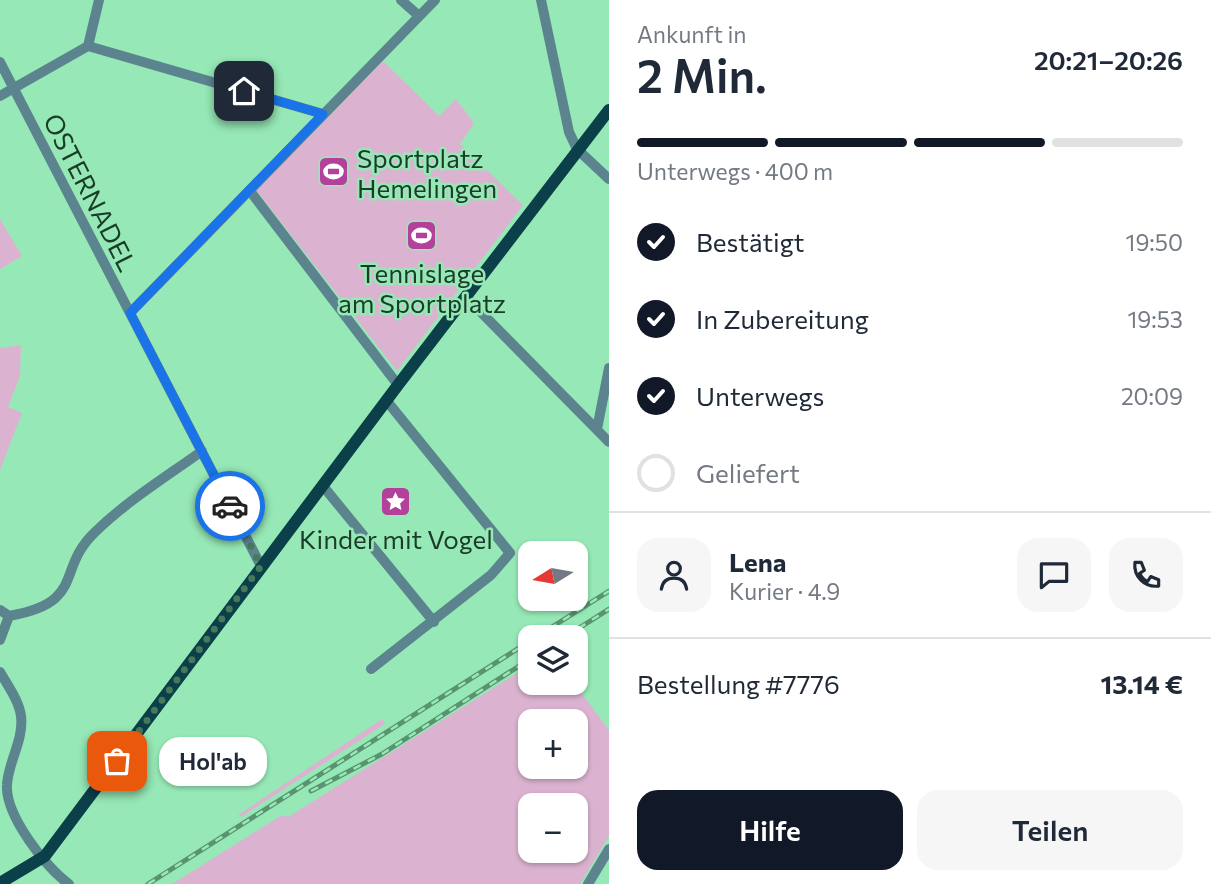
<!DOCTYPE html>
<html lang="de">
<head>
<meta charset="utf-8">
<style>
	:root { --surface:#fff; --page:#f6f6f7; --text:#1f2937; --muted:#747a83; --line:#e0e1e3; --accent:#111827 }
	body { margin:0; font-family:Commissioner,sans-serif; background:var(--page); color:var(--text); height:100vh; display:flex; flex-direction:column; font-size:26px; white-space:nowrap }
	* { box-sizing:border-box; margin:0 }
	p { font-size:23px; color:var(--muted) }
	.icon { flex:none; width:38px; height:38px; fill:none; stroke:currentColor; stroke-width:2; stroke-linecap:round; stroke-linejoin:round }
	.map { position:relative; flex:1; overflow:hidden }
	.drawer { display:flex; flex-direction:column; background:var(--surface); width:602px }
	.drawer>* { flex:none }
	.needle { width:46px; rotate:259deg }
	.fabs { position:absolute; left:518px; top:541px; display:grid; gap:14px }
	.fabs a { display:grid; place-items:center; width:70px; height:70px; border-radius:14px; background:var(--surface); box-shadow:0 2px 5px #0004; font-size:35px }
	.pin { position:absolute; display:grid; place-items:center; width:60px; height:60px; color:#fff; margin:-30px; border-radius:14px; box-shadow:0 4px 10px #0006 }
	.courier { position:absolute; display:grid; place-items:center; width:70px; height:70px; margin:-35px; border:5px solid #1a73e8; border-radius:50%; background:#fff; color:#222; box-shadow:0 2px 9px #0007 }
	.bubble { position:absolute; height:49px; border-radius:21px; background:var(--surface); box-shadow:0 2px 5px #0004; font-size:23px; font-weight:600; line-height:49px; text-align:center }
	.overview em { font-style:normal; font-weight:600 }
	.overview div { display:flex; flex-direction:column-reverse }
	.overview { display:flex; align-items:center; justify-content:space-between; height:119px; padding:0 28px }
	h1 { font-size:46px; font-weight:600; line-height:52px }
	.bar { display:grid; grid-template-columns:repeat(4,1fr); gap:10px 7px; align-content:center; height:84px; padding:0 28px }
	.bar i { height:9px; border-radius:5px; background:var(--line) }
	.bar .current { background:var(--accent) }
	.bar p { grid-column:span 4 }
	.line { display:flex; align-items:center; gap:18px; padding:0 28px; border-top:2px solid var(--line) }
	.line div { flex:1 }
	.round { display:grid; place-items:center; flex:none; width:74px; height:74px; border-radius:21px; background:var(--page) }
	ol { padding:0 28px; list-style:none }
	li { display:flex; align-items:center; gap:21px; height:77px }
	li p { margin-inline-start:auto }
	li .icon { padding:7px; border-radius:50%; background:var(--accent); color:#fff; stroke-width:4 }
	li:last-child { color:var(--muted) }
	li i { width:38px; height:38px; border:4px solid var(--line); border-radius:50% }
	.primary-button { display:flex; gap:14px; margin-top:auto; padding:14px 28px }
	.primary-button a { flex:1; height:80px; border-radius:21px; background:var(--accent); color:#fff; font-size:28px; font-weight:600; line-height:80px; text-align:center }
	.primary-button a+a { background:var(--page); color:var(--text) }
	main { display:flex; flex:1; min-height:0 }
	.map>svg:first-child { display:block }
	.green { fill:#dbb3d0; fill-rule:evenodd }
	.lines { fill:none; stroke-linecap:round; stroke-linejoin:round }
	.minor { stroke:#5b848f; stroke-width:10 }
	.major { stroke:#0b3f4a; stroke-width:12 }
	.rail-casing { stroke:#599370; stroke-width:5 }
	.rail { stroke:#96e9b6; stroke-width:2.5; stroke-dasharray:8; stroke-linecap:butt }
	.done { stroke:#45795a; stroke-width:7; stroke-dasharray:0 12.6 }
	.route { stroke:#1a73e8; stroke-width:9 }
	.labels { text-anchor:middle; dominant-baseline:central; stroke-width:5; stroke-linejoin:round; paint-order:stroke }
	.poi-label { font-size:26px; fill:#1a3c28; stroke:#96e9b6 }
	.street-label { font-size:26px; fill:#1a3c28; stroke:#96e9b6 }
</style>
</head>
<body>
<main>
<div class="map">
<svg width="609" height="884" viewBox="0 0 609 884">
	<rect width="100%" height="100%" fill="#96e9b6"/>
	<path class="green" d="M383 61 439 116 456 99 474 123 460 144 523 205 397 371 256 190Z
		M0 219 22 256 0 269Z
		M21 345 20 376 8 407 22 413 0 470V348Z
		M530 665V682L574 683 609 730V836L580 884H172L282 815 288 817ZM530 721H576V766H530ZM530 805H576V850H530Z
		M382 719 385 724 241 817 238 815Z"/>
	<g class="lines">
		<path class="minor" d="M401 0 419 16
			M541 0 569 132 577 149 609 179
			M88 46 99 0
			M0 62 261 566
			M0 96 88 46 323 114
			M250 191 398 385
			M466 297 609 442
			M130 313 435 0
			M597 429 609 368
			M323 486 434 622
			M0 610 9 616
			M9 616C87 602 55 570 95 532 127 501 166 477 202 451
			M0 640 9 616
			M371 669 491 575 510 553 386 400
			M0 672C8 686 19 701 21 716 24 740 8 762 7 785 5 815 46 868 69 884
			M588 884 609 849"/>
		<path class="major" d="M0 883 45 856 398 385 609 110"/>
		<defs>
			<path id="rail" d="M536 637 609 591
				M565 637 609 609
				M311 791 382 754 530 659
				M148 884 530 641"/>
		</defs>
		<use href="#rail" class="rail-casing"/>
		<use href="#rail" class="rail"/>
	</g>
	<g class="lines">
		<path class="done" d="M117 761 261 566 230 506"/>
		<path class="route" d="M230 506 130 313 323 114 244 91"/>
	</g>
	<defs>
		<symbol id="stadium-square" viewBox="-11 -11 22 22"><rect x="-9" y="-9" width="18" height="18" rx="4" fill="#b3419c" stroke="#96e9b6"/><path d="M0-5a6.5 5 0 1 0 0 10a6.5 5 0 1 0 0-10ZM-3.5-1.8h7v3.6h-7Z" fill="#fff"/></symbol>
		<symbol id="sight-square" viewBox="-11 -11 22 22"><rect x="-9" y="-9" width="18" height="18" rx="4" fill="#b3419c" stroke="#96e9b6"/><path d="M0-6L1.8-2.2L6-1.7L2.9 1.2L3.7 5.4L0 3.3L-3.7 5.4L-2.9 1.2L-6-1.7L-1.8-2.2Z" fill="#fff"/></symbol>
	</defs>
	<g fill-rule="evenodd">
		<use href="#stadium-square" x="316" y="154" width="35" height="35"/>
		<use href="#stadium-square" x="404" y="218" width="35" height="35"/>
		<use href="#sight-square" x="378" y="484" width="35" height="35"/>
	</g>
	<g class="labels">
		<g class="poi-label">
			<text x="357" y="157" text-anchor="start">Sportplatz<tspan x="357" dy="30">Hemelingen</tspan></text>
			<text x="422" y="272">Tennislage<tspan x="422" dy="30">am Sportplatz</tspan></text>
			<text x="396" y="538">Kinder mit Vogel</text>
		</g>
		<g class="street-label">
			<text transform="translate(91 192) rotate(63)">OSTERNADEL</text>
		</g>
	</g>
</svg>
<div class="fabs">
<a><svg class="needle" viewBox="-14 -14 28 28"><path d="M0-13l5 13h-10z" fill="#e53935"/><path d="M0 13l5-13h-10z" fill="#747a83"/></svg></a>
<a><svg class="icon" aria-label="layers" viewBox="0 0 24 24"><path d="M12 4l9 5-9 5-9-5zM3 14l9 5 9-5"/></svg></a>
<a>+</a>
<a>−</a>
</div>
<div class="pin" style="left:117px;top:761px;background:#ea580c"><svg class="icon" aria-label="bag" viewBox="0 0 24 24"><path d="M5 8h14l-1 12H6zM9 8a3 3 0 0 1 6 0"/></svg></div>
<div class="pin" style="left:244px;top:91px;background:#1f2937"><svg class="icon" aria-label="home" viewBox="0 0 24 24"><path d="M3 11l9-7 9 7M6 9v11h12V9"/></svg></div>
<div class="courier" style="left:230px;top:506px"><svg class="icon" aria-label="car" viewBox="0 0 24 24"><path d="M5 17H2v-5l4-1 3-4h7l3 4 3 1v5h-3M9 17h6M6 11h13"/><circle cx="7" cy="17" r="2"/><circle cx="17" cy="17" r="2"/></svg></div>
<div class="bubble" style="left:159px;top:737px;width:108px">Hol'ab</div>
</div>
<section class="drawer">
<div class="overview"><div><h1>2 Min.</h1><p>Ankunft in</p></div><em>20:21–20:26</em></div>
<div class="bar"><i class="current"></i><i class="current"></i><i class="current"></i><i></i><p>Unterwegs · 400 m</p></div>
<ol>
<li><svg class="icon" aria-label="check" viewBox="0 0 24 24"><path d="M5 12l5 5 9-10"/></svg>Bestätigt<p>19:50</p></li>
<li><svg class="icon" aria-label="check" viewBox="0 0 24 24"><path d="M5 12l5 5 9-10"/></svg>In Zubereitung<p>19:53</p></li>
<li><svg class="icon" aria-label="check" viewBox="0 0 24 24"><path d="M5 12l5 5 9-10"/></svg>Unterwegs<p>20:09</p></li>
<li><i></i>Geliefert</li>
</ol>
<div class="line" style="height:126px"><a class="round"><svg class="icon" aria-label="person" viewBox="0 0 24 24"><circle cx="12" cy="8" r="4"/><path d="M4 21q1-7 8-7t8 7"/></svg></a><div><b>Lena</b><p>Kurier · 4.9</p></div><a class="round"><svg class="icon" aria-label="chat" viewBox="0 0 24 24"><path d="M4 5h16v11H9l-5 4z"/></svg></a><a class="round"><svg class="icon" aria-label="phone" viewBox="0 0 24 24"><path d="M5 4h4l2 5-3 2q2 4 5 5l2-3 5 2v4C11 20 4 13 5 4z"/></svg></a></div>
<div class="line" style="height:91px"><div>Bestellung #7776</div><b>13.14 €</b></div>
<div class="primary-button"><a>Hilfe</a><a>Teilen</a></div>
</section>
</main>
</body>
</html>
